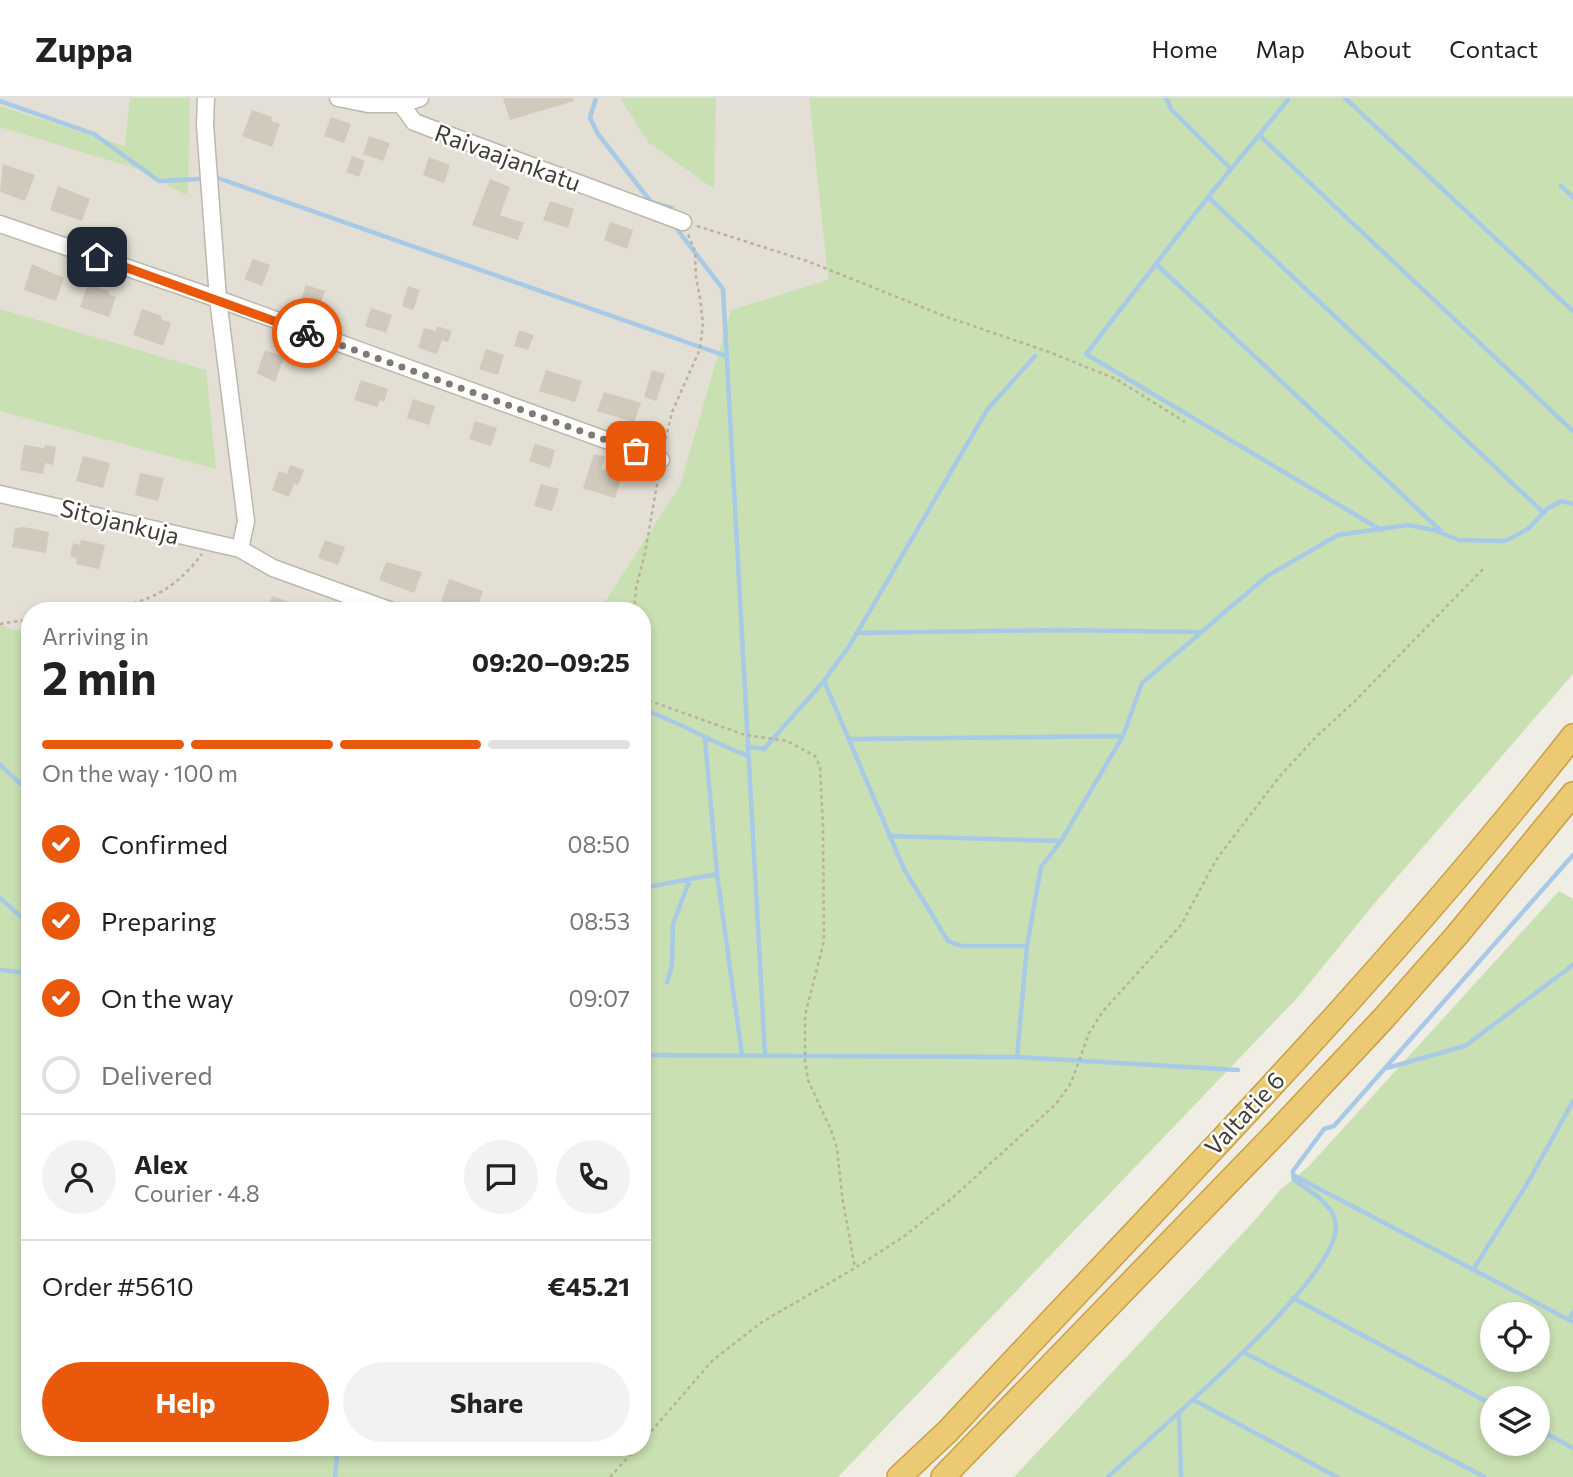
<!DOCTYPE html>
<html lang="en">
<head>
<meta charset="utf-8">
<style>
	:root { --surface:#fff; --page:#f2f2f2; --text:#222; --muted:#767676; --line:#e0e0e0; --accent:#ea580c }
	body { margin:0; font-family:Commissioner,sans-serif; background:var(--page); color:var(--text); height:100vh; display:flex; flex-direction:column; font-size:26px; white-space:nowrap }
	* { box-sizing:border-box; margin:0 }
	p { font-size:23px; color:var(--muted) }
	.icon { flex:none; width:38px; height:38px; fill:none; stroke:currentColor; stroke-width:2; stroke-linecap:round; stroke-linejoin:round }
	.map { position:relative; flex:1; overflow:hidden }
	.sheet { position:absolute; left:21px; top:504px; width:630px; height:854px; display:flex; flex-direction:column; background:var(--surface); border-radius:28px; box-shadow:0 4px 10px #0003 }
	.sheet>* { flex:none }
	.controls { position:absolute; left:1480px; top:1204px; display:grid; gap:14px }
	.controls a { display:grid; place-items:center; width:70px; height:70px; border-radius:50%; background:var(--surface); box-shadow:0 4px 10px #0003; font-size:35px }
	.pin { position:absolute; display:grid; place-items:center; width:60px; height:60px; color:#fff; margin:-30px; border-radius:14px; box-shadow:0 4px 10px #0006 }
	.courier { position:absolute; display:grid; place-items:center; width:70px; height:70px; margin:-35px; border:5px solid #ea580c; border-radius:50%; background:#fff; color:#222; box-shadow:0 2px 9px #0007 }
	.overview em { font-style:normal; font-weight:700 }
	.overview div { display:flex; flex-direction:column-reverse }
	.overview { display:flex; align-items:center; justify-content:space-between; height:119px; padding:0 21px }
	h1 { font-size:46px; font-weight:700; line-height:52px }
	.bar { display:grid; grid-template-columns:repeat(4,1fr); gap:10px 7px; align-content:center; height:84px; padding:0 21px }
	.bar i { height:9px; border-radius:5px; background:var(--line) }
	.bar .on { background:var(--accent) }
	.bar p { grid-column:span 4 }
	.line { display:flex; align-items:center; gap:18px; padding:0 21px; border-top:2px solid var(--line) }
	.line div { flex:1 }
	.round { display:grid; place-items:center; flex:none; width:74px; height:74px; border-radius:37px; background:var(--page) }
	ol { padding:0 21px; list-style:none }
	li { display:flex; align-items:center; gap:21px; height:77px }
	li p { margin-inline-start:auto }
	li .icon { padding:7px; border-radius:50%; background:var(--accent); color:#fff; stroke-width:4 }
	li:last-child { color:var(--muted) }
	li i { width:38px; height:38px; border:4px solid var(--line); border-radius:50% }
	.action { display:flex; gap:14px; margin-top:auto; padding:14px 21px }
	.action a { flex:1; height:80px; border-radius:42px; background:var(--accent); color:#fff; font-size:28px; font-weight:700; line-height:80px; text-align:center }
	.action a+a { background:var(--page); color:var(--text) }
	header { display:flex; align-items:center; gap:42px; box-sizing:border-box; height:98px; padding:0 35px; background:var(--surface); border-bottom:2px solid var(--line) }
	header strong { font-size:33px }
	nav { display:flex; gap:38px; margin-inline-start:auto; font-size:24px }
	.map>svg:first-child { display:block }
	.residential { fill:#e3dfd4 }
	.green { fill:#c9e0b2; fill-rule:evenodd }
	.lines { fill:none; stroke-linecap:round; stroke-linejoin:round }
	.stream { stroke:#a8cae7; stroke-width:4.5 }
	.building { fill:#d0c9bc }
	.minor-casing { stroke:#bdb8ac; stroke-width:19 }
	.highway-casing { stroke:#ca9f45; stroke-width:26 }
	.path { stroke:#bab19c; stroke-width:2.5; stroke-dasharray:3.5 3.5; stroke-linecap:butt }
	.minor { stroke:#fff; stroke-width:16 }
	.highway { stroke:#ecca74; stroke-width:23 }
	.done { stroke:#7f7b73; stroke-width:7; stroke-dasharray:0 12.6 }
	.route { stroke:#ea580c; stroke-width:9 }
	.labels { text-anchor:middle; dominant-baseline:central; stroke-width:5; stroke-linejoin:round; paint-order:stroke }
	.street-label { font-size:24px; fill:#423d35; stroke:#fff }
</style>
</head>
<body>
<header>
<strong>Zuppa</strong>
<nav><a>Home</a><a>Map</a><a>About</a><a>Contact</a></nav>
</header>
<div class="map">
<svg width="1573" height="1379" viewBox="0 0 1573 1379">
	<rect width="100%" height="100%" fill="#f0ede5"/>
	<path class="residential" d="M0 0H809L828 183 731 212 680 387 599 513H30V532H14L0 528Z"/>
	<path class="green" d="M130 0H190L188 98 138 71 0 29V8L125 48Z
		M620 0H716L714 91 649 45Z
		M809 0H1573V576L1379 800 1298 899 838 1379H0V527L14 532H30V1349H642V513H599L680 387 731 212 828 182Z
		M0 211 206 272 216 371 0 313Z
		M1559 793 1573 801V1379H1014L1256 1121 1281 1091 1309 1068ZM1493 1216H1538V1262H1493ZM1493 1300H1538V1346H1493Z"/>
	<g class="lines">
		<path class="stream" d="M596 0 590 20 598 36 651 104 672 110V117
			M1166 0 1171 11 1231 71
			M1345 0 1573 213
			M1288 2 1208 99 1086 256 1381 432
			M0 3 94 36 159 83 218 80 726 258
			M1259 37 1573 333
			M1561 88 1573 99
			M1208 99 1544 415
			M673 126 723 191 765 957
			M1156 166 1441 433
			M856 535 1060 532 1200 534
			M824 583 904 771 948 843 961 848H1027
			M642 611C679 624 712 644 748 658
			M705 641 717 776 742 957
			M850 641 1123 638
			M747 648 764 651 824 583 850 547 987 312 1035 258
			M0 667 30 694
			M889 738 1060 743
			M642 790 717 776
			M0 800 30 827
			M0 872 30 875
			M667 884 672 867 673 826 690 781
			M642 957 1017 959 1238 972
			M1017 959 1027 848 1041 769 1061 743 1123 638 1142 585 1267 478 1338 437 1408 427 1434 432 1459 442 1505 443 1528 431 1548 410 1562 403 1573 406
			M1387 970 1465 948 1573 867
			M1293 1077V1073L1324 1031 1334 1028 1573 757
			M1293 1077 1573 1224
			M1473 1172 1527 1086 1573 1003
			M1293 1200 1493 1307
			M1569 1222 1573 1214
			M1243 1254 1485 1379
			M1194 1302 1337 1379
			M1179 1316 1181 1379
			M1538 1331 1573 1350
			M335 1379 338 1349
			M1108 1379C1152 1337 1338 1182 1336 1128 1336 1108 1309 1092 1294 1082L1293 1077"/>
	</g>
	<path class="building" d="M503 0H573L574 3 510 22Z
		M252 12 272 19 271 23 280 26 272 49 242 38Z
		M331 19 351 26 344 45 324 38Z
		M369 38 390 45 383 63 363 56Z
		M352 58 365 63 359 79 346 74Z
		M429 59 450 67 444 85 423 77Z
		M3 66 35 77 25 103 0 94Z
		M490 81 510 89 500 117 524 125 518 142 472 127Z
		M58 88 90 101 82 123 50 112Z
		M550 103 574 111 568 130 543 122Z
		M610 124 633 132 627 151 604 142Z
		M253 161 270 167 262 188 244 181Z
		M32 166 64 180 56 203 24 192Z
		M88 186 109 193 108 196 116 199 109 219 80 209Z
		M306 187 325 193 318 214 299 208Z
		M408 188 420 192 413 212 402 208Z
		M371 210 392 217 386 235 365 228Z
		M142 211 162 218 161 221 171 225 163 248 133 237Z
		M437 228 452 233 448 244 442 242 437 256 418 250 424 230 436 233Z
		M519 232 534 237 528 252 514 248Z
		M486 251 504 257 498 277 479 271Z
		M265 252 284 259 275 284 257 275Z
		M546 272 582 283 575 304 539 293Z
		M652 272 665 276 656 303 644 299Z
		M361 282 388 291 384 304 380 302 377 309 354 302Z
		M604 294 641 305 634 324 597 313Z
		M413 301 435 308 429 327 407 320Z
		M475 323 497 330 491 348 469 341Z
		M535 346 555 352 550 370 529 363Z
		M24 347 44 350 45 347 56 349 53 367 45 365 43 376 20 372Z
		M594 356 605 359 601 371 622 378 615 400 583 390Z
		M83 358 110 365 103 390 76 383Z
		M290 367 304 372 298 387 294 386 289 399 272 392 279 373 287 376Z
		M140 375 164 380 158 403 135 397Z
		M541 386 559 391 552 413 534 408Z
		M23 429 49 434 46 455 12 449 15 430Z
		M81 442 105 447 99 471 76 466 77 460 70 458 73 445 80 447Z
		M325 442 345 449 338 467 318 460Z
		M386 464 422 474 414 495 379 482Z
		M449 481 483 493 476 513H469L441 503Z
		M272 498 310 511V513H267Z"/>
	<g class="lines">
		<defs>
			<path id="minor" d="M206 0 205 27 218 201 246 423 240 451
				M338 0 368 6H401L414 24 683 124
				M401 6 420 0
				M0 126 218 201 661 362
				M0 396 240 451 273 470 392 513"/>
			<path id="highway" d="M899 1379 948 1333C1160 1105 1381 883 1573 638
				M943 1379 1279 1032 1383 921 1457 837 1573 696"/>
		</defs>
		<use href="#minor" class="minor-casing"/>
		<use href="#highway" class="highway-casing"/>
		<path class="path" d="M697 128 807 163 947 219 1049 254 1116 281 1185 324
			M664 348 672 314 700 251 703 225 700 200 696 179 695 153 688 136
			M92 513C142 506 170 498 202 456
			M634 513 636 490 645 455 659 375
			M0 526 30 521
			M642 600 745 637 787 643 815 658 820 669 823 729 824 843 805 917V962L808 982 831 1032 837 1050 842 1098 855 1170
			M642 1344 713 1262 762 1224 855 1170 903 1139 951 1101 1056 1006 1071 985 1089 935 1103 913 1181 827 1216 762 1279 679 1316 639 1355 603 1483 471
			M610 1379 637 1349"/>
		<use href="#minor" class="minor"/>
		<use href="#highway" class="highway"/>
	</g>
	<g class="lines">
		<path class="done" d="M307 235 636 353"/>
		<path class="route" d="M97 159 307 235"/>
	</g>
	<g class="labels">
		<g class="street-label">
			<text transform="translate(508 59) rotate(20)">Raivaajankatu</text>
			<text transform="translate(120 423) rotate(14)">Sitojankuja</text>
			<text transform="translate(1244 1015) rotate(-47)">Valtatie 6</text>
		</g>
	</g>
</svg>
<div class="controls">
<a><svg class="icon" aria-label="locate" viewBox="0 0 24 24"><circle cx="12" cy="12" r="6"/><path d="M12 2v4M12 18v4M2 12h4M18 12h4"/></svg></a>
<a><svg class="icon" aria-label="layers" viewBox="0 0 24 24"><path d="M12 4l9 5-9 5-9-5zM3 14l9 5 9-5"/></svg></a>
</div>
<div class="pin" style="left:636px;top:353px;background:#ea580c"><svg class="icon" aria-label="bag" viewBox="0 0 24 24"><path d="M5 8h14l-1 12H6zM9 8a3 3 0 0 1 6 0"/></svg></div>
<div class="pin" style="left:97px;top:159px;background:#1f2937"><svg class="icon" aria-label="home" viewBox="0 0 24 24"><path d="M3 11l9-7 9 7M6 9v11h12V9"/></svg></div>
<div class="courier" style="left:307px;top:235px"><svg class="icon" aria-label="bike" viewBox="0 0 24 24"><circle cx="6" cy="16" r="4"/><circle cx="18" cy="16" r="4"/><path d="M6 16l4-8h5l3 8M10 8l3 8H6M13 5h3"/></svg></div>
<section class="sheet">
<div class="overview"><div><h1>2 min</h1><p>Arriving in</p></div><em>09:20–09:25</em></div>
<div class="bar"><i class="on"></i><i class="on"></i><i class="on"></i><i></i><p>On the way · 100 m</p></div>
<ol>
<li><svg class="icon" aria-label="check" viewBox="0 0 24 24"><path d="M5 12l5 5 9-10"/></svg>Confirmed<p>08:50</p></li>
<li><svg class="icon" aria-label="check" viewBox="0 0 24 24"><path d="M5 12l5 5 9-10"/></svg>Preparing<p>08:53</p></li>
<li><svg class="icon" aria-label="check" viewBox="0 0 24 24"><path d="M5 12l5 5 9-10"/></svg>On the way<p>09:07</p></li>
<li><i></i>Delivered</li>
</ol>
<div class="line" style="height:126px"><a class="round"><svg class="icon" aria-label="person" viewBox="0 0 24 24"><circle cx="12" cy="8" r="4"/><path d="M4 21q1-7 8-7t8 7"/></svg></a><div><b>Alex</b><p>Courier · 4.8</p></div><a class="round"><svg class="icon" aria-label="chat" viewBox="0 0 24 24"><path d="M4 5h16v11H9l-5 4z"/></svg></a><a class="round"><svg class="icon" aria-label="phone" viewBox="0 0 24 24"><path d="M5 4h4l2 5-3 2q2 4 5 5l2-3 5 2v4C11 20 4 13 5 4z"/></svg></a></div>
<div class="line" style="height:91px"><div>Order #5610</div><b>€45.21</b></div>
<div class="action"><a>Help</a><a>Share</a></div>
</section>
</div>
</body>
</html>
